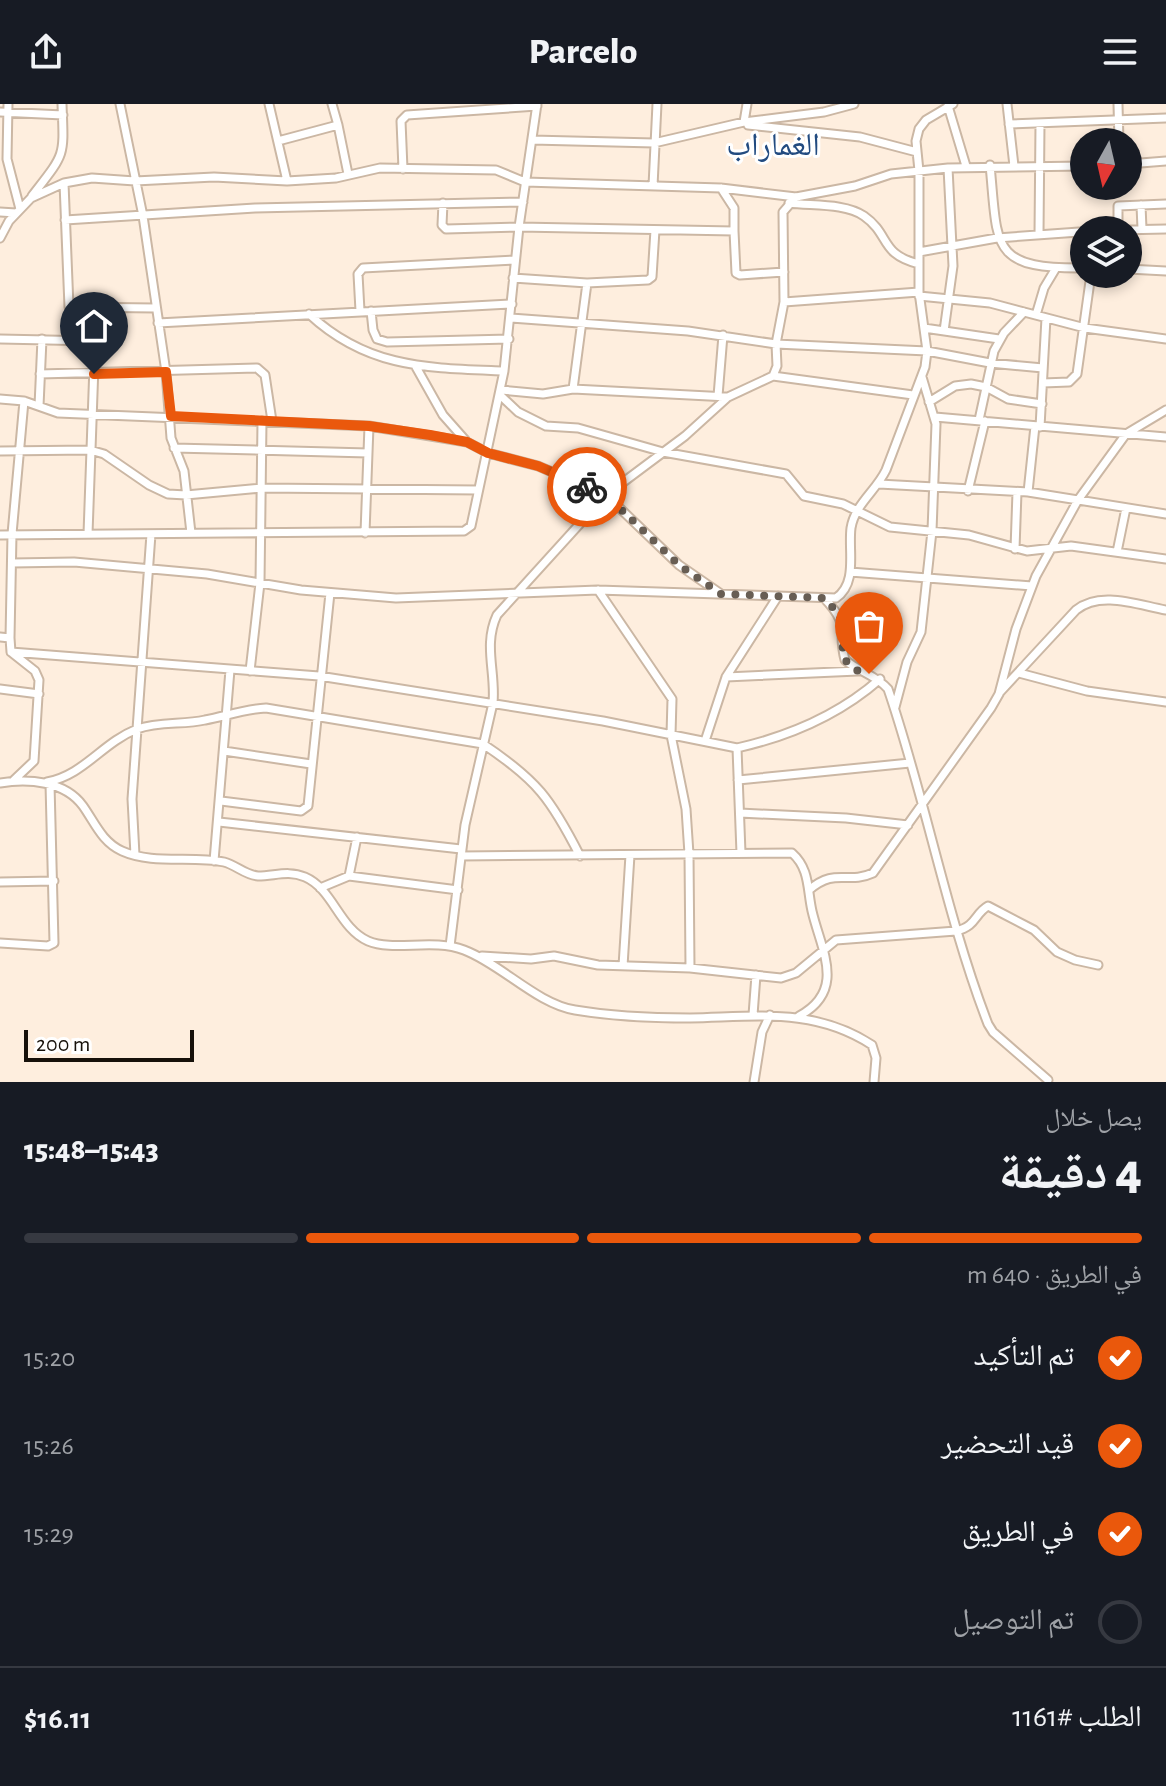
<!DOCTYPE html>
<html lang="ar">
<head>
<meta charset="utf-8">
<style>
	:root { --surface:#171b24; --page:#20242c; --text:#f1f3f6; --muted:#9ea1a6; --line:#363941; --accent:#ea580c }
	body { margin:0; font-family:"Alegreya Sans","Noto Naskh Arabic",sans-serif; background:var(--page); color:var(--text); direction:rtl; height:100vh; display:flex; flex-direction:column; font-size:30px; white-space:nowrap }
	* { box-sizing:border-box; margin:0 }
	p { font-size:26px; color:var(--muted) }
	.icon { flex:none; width:44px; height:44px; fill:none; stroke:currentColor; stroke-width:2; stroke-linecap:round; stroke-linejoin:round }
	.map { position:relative; height:978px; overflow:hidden; direction:ltr }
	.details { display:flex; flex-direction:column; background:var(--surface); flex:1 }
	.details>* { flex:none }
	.needle { width:52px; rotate:188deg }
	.buttons { position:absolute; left:1070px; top:24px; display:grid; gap:16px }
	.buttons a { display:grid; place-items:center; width:72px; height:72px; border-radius:50%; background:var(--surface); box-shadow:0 4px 12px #0003; font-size:40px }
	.scale { position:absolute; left:24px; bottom:20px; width:170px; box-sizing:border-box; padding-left:8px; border:4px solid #17110a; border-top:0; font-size:22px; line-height:28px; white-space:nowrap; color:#17110a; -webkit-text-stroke:6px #fff; paint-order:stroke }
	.pin { position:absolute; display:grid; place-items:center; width:68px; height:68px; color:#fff; margin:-82px -34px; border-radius:50% 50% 50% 0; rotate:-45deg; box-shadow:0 0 8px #0007 }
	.pin .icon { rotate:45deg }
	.courier { position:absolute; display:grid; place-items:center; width:80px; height:80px; margin:-40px; border:6px solid #ea580c; border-radius:50%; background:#fff; color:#222; box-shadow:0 2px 10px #0007 }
	.overview em { font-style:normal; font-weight:800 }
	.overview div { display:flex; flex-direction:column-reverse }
	.overview { display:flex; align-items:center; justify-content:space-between; height:136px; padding:0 24px }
	h1 { font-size:52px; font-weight:800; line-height:60px }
	.bar { display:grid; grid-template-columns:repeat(4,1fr); gap:12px 8px; align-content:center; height:96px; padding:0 24px }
	.bar i { height:10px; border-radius:6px; background:var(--line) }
	.bar .on { background:var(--accent) }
	.bar p { grid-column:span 4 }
	.line { display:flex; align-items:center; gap:20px; padding:0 24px; border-top:2px solid var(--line) }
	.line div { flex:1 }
	ol { padding:0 24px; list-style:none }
	li { display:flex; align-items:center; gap:24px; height:88px }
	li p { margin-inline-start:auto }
	li .icon { padding:8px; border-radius:50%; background:var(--accent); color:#fff; stroke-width:4 }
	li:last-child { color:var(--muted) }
	li i { width:44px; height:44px; border:4px solid var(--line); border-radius:50% }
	header { display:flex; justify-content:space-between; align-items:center; height:104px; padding:0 24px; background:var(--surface); font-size:36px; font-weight:800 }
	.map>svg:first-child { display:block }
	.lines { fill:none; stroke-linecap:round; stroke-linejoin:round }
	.minor-casing { stroke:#cbb7a4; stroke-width:11 }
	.minor { stroke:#fff; stroke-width:7 }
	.done { stroke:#685e54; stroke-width:8; stroke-dasharray:0 14.4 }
	.route { stroke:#ea580c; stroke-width:10 }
	.labels { text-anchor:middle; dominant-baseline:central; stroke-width:6; stroke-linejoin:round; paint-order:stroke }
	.quarter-label { font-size:32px; fill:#224b80; stroke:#fff }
</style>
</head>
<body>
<header><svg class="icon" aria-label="menu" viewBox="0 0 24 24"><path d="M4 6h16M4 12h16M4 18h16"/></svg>Parcelo<svg class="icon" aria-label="share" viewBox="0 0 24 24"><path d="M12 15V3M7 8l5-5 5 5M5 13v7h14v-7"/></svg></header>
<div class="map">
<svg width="1166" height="978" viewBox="0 0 1166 978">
	<rect width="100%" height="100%" fill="#feeede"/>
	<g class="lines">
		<defs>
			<path id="minor" d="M8 0 7 55 20 105
				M120 0 143 112 166 268 171 334 184 367 191 429
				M269 0 287 77
				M332 0 338 21
				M1007 0 1014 62
				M1118 0 1119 38
				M948 2 966 62
				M0 8 63 11
				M744 18 747 0
				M1009 20 1166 14
				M748 21 860 33 917 48
				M532 36 654 39 744 18 824 8 854 0
				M278 37 338 21 348 70
				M1128 60 1166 57
				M990 61C998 142 989 165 1083 164
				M403 65 401 17 407 11 537 2
				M64 79 69 203 155 204
				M653 82 657 0
				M32 92C66 48 64 54 62 0
				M443 99 442 121 446 125 519 123 734 127V104L721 84
				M789 99C812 102 845 99 864 112 891 131 879 150 919 160
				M1141 101 1142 125
				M0 108 16 109
				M65 116 255 104 523 98
				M1118 126V102L1166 100
				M1118 126 1166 125
				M734 127 736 169 740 171 784 168
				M1039 130 1040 20
				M0 134 9 117 31 94 64 79 92 74 135 77 214 73 287 77 336 74 380 64 496 66 525 78 721 84 796 93 855 82 891 70 948 64 1084 62
				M919 148 997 134 1079 128 1082 132 1081 164
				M1128 165 1166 167
				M513 174 587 179 648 176 652 173 655 126
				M919 192 990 199 1085 224 1166 235
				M784 198 919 188
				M360 207 358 170 363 164 515 156
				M371 207 373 226 377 235 387 238 509 235
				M309 210C368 265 429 264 504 267
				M1036 211 1044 184 1056 164
				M511 214 688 227 776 240 927 247 990 259 1043 264
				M158 219 512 200
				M924 224 999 235
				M944 227 953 162 948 64
				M0 235 95 237
				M416 263 443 311 466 337
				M40 270 257 264 265 271 272 317
				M773 272 913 291
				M1043 279 1069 278 1077 270 1091 170
				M573 285 587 179
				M501 286 543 290 573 285 728 293
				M500 291 518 308 546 322 578 324 663 348 786 370 804 392 843 400 890 423 969 431 1027 447 1071 442 1166 455
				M718 292 723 231
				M0 295 24 297 58 309 369 322 467 338 488 349 538 362 606 391 679 461 721 490
				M929 298 955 282 971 280 986 283 1008 295 1042 300
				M39 302 42 235
				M935 313 1166 333
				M979 316 994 247 1004 229 1024 208
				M1040 323 1046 214
				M174 344 368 349
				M0 347 90 346 104 350 149 381 168 390 186 391 261 384 478 386
				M879 380 1028 388 1166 410
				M968 387 985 317
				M1028 388 1035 322
				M365 429 369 322
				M88 430 96 205
				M0 431 464 427 471 422 504 267 519 123 537 0
				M1015 445 1017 388
				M1117 448 1126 404
				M12 459 74 458 207 470 301 486 396 494 598 486 836 494C858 479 848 447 851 424 855 400 876 387 886 366L925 263 927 247 919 188V67L916 37 919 25 926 16 953 0
				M850 468 1032 482
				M598 486 672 595 671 631 686 705 689 750 690 864
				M824 494C851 522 837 525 845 556 859 568 876 571 888 585 926 696 946 811 988 920L993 928 1048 976
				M0 533 10 534 11 548 35 567 39 576 34 657 14 676
				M10 534 12 430 24 297
				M11 548 319 572 603 617 737 644 741 749
				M250 567 260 479 262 317
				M1019 569 1087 587 1166 598
				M726 573 858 567
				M0 585 39 590
				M1000 588 1076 506C1100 486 1138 501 1166 506
				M895 603 907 558 921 528 932 427 936 320 922 273
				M705 637 726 573 778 492
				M737 644C790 632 839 611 880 575
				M224 647 311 660
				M738 676 910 659
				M47 678C84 671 102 639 137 625 159 617 183 621 205 616 226 612 245 605 266 604L483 640C537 676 551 695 580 752
				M0 679C28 674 65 677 83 702 95 719 102 738 122 747 153 761 192 751 224 758 236 761 245 771 258 772 275 772 288 766 305 773 333 785 339 824 368 837 394 848 432 834 464 846 501 860 537 900 575 906 610 912 655 914 690 914 755 913 814 903 872 941L876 954 874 978
				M221 697 301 707 308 702 330 489
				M740 709 846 714 908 721
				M219 718 461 745
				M135 751 132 695 151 430
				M461 752 792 749C810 765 807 785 812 807 821 846 847 886 799 912
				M214 757 230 566
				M349 772 357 733
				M0 778 54 777
				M320 784 349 772 458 786
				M809 786C836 763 847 781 873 769L991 604 999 590 1016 525 1036 472 1078 396 1126 330 1166 306
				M0 839 48 842 54 839 50 680
				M450 842 465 721 493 599C496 568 483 541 497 511L606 391 685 332 728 293 773 272 777 262 776 240 784 198 783 108 796 93
				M482 852 531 855 554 852 598 861 690 864 781 874 796 869 836 836 956 827C977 822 974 810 988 802L1034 826 1057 848 1075 856 1098 861
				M623 862 630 751
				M753 911 756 871
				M754 978 762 928 770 911"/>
		</defs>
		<use href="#minor" class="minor-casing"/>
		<use href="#minor" class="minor"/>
	</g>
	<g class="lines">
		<path class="done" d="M587 383 606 391 679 461 721 490 824 494C852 522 837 525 845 556L858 567 869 570"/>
		<path class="route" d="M94 270 166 268 171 312 369 322 430 331 467 338 488 349 538 362 587 383"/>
	</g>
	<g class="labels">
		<g class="quarter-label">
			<text x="773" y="41">الغماراب</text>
		</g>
	</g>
</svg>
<div class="buttons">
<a><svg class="needle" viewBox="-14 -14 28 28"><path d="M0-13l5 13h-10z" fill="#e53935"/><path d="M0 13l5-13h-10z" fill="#9ea1a6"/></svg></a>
<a><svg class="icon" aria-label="layers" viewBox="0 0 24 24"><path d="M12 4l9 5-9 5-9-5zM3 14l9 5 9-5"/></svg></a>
</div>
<div class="scale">200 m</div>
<div class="pin" style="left:869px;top:570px;background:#ea580c"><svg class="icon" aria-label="bag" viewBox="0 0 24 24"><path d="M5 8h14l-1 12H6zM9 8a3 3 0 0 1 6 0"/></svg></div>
<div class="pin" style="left:94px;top:270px;background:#1f2937"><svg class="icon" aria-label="home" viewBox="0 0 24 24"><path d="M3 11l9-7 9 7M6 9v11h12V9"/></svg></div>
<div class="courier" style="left:587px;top:383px"><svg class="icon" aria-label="bike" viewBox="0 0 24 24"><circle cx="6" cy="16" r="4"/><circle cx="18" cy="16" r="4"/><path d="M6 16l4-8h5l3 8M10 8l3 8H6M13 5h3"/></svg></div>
</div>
<section class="details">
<div class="overview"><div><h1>4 دقيقة</h1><p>يصل خلال</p></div><em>15:43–15:48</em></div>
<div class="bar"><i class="on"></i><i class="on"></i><i class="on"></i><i></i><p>في الطريق · 640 m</p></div>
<ol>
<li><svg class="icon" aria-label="check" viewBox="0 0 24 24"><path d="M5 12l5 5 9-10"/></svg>تم التأكيد<p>15:20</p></li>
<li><svg class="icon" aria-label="check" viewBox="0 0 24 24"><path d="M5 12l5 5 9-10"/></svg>قيد التحضير<p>15:26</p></li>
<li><svg class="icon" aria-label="check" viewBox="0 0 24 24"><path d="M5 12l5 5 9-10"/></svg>في الطريق<p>15:29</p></li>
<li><i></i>تم التوصيل</li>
</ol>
<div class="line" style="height:104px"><div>الطلب #1161</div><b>$16.11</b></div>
</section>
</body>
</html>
